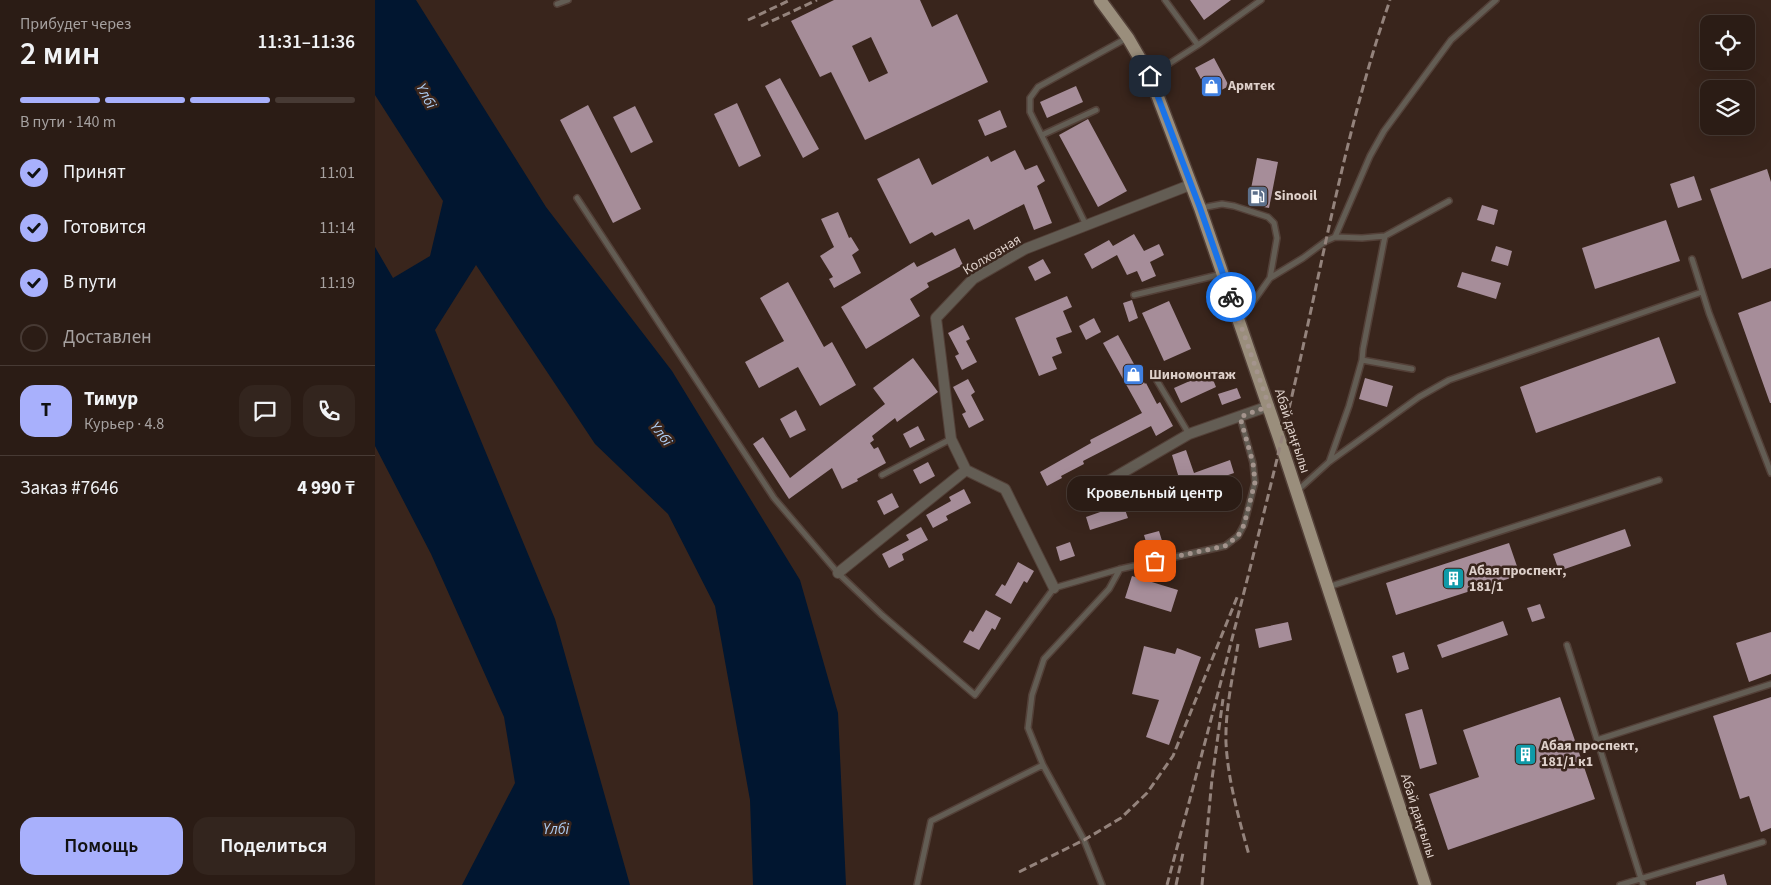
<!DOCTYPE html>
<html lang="ru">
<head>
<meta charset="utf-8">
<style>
	:root { --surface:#2b1c15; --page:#33251e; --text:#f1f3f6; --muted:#a6a1a0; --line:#473a34; --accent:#a8b0fc }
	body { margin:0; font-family:"Source Sans 3",sans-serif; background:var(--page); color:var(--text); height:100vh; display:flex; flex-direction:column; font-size:19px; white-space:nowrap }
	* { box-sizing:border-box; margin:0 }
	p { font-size:16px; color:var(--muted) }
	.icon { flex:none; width:28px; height:28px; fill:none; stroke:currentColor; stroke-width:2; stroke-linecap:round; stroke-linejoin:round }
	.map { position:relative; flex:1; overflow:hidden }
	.drawer { display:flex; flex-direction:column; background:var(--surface); width:375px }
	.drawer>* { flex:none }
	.buttons { position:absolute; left:1325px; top:15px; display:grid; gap:10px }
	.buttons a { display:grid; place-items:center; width:55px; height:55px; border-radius:10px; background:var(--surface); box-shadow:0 5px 20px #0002,0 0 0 1px var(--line); font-size:25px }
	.pin { position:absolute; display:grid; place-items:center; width:42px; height:42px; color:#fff; margin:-21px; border-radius:10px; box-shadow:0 2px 8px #0006 }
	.courier { position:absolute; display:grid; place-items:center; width:50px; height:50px; margin:-25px; border:4px solid #1a73e8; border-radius:50%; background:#fff; color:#222; box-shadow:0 1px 6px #0007 }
	.bubble { position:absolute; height:35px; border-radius:15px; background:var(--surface); box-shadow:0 5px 20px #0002,0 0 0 1px var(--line); font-size:16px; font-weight:600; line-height:35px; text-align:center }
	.summary em { font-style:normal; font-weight:600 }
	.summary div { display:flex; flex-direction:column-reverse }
	.summary { display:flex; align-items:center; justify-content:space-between; height:85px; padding:0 20px }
	h1 { font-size:32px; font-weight:600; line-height:38px }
	.bar { display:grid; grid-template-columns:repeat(4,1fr); gap:8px 5px; align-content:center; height:60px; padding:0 20px }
	.bar i { height:6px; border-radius:4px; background:var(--line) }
	.bar .active { background:var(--accent) }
	.bar p { grid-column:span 4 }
	.line { display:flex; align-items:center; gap:12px; padding:0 20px; border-top:1px solid var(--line) }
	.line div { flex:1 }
	.round { display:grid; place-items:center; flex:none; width:52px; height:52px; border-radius:15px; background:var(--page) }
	ol { padding:0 20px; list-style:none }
	li { display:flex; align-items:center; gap:15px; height:55px }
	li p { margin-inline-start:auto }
	li .icon { padding:5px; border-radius:50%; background:var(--accent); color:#111; stroke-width:4 }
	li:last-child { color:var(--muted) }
	li i { width:28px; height:28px; border:2px solid var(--line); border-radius:50% }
	.button { display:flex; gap:10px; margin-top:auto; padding:10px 20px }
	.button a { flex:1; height:58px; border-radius:15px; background:var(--accent); color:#111; font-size:20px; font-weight:600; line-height:58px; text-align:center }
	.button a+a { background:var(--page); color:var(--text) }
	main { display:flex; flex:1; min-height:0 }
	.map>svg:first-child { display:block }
	.water { fill:#011630 }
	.building { fill:#a68d99; fill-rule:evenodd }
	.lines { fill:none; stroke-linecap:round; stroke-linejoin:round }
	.lane-casing { stroke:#534038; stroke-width:8 }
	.street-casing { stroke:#534038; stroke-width:12 }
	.primary-casing { stroke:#534038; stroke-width:15 }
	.lane { stroke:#635d54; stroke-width:5 }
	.street { stroke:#635d54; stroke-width:10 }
	.primary { stroke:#9a8e7c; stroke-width:12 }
	.rail { stroke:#94837c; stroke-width:3; stroke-dasharray:8 4; stroke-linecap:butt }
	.done { stroke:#a4948d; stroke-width:5; stroke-dasharray:0 9 }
	.route { stroke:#1a73e8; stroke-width:6 }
	.labels { text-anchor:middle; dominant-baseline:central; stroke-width:5; stroke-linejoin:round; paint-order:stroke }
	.poi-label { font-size:14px; font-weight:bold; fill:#ded0ca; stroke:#39251c; text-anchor:start }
	.street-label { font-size:14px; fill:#ded0ca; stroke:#39251c }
	.water-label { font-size:15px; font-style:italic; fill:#adccf2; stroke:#39251c }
</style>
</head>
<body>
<main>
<section class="drawer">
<div class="summary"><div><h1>2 мин</h1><p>Прибудет через</p></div><em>11:31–11:36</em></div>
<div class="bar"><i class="active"></i><i class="active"></i><i class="active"></i><i></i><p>В пути · 140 m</p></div>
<ol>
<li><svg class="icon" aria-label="check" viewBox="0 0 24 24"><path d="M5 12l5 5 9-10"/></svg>Принят<p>11:01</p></li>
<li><svg class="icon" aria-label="check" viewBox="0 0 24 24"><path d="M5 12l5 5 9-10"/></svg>Готовится<p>11:14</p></li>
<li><svg class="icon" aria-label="check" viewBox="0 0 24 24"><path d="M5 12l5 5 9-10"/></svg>В пути<p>11:19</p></li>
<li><i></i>Доставлен</li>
</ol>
<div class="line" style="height:90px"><b class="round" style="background:var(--accent);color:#111">Т</b><div><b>Тимур</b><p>Курьер · 4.8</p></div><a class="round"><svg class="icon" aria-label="chat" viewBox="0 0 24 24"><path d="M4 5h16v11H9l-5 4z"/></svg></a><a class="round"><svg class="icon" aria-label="phone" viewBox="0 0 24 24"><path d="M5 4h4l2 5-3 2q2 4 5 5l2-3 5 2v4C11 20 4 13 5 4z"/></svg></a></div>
<div class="line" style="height:65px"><div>Заказ #7646</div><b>4 990 ₸</b></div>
<div class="button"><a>Помощь</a><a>Поделиться</a></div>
</section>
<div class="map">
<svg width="1396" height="885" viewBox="0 0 1396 885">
	<rect width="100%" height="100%" fill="#39251c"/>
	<path class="water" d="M0 0H41L171 207 297 371 425 580 463 713 471 885H378L375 800 340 606 293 514 220 444 101 265 60 330 180 619 255 885H87L140 783 129 717 56 554 0 446V247L18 278 55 256 68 201 0 95Z"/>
	<path class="building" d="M459 0H545L557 27 582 14 613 82 490 140 456 72 445 77 416 21ZM496 37 513 73 494 82 477 46Z
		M815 0H856L829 20Z
		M839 58 854 86 835 96 820 68Z
		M405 78 444 149 428 158 390 86Z
		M701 86 708 102 672 118 665 102Z
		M362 103 386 156 364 167 339 114Z
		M213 105 266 209 238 223 185 120Z
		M260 106 278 142 256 153 238 117Z
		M625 110 632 127 610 136 603 120Z
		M713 119 752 191 723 207 684 135Z
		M640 150 650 170 662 165 670 181 662 186 677 223 659 230 649 204 599 230 594 219 560 236 557 232 535 244 502 179 544 158 557 185 613 156 616 162Z
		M882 158 903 162 894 208 873 204Z
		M1392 169 1396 182V268L1367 279 1335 189Z
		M1319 176 1327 200 1303 208 1295 184Z
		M1107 205 1123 210 1119 225 1102 220Z
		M463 212 474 238 476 237 484 250 477 255 486 273 459 288 454 279 458 277 445 256 459 247 446 219Z
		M1291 220 1305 261 1220 289 1207 248Z
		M759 234 769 251 784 244 789 255 775 262 781 276 767 282 762 271 752 275 742 255 717 269 709 254 734 240 738 246Z
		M1121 246 1137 251 1133 266 1116 261Z
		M580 248 588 265 552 283 554 287 535 299 545 316 491 349 466 307 539 262 542 267Z
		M668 259 676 273 660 281 653 267Z
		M1087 272 1126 283 1121 299 1082 287Z
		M413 282 449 347 457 342 481 385 445 406 423 367 384 388 370 362 409 341 385 298Z
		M692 296 697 307 688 311 697 332 681 338 687 353 677 357 682 369 664 376 640 318Z
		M757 300 763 318 754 322 748 303Z
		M794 301 816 349 789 361 767 313Z
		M1396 301V403H1395L1363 313Z
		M719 318 726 332 711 340 704 326Z
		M588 325 595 339 591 341 602 362 587 370 580 356 584 354 573 333Z
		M743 335 770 384 771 383 782 404 785 402 798 426 781 436 776 426 708 461 709 464 686 476 687 478 672 486 665 472 716 443 715 440 767 413 728 343Z
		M1284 337 1301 383 1161 433 1145 387Z
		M538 358 563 392 522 422 520 418 497 436 499 440 495 443 499 449 503 447 511 463 482 479 483 481 467 489 457 468 414 499 378 444 388 437 415 478 510 404 498 388Z
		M835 372 841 387 806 403 799 388Z
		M990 378 1018 386 1012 407 984 399Z
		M593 379 600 392 596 395 609 420 594 428 587 414 591 412 578 387Z
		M862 388 866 398 847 405 843 394Z
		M421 410 431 430 415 438 405 419Z
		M543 426 550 440 535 448 528 434Z
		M811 450 819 473 855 460 859 473 784 499 785 500 770 505 766 492 804 478 797 455Z
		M553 462 560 476 545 484 538 470Z
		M589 489 596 503 571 516 573 520 558 528 551 515 576 501 574 497Z
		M517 493 524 507 509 515 502 501Z
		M852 494 856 507 842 512 837 499Z
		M748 504 753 518 715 530 711 517Z
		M546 527 553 540 527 554 529 560 514 568 507 554 534 540 531 535Z
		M1250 529 1256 546 1184 571 1178 554Z
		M784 531 788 544 773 549 769 535Z
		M695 542 700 556 685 561 681 547Z
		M1134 543 1145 575 1021 615 1011 583Z
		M643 562 659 571 652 583 649 581 636 604 620 595 627 584 630 586Z
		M757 576 803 590 796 612 750 598Z
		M1165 604 1170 618 1157 622 1152 608Z
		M611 610 626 618 620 630 617 628 604 650 588 642 595 630 598 632Z
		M1128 621 1133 635 1067 658 1062 645Z
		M913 622 917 640 884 648 880 629Z
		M1396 632V674L1374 682 1361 643Z
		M769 646 800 654 802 648 826 657 794 745 771 737 784 700 757 694Z
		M1029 652 1034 669 1022 673 1017 656Z
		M1185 697 1220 799 1073 850 1054 794 1104 777 1088 730Z
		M1396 697V828L1386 832 1374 796 1365 799 1338 716Z
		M1047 709 1062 764 1045 769 1030 714Z
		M1349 874 1352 885H1321V882Z"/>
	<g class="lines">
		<defs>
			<path id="lane" d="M182 4 193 0
				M823 45 886 0
				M775 76 823 45 790 0
				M667 135 721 110
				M202 198 399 498 463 573 507 615 600 695 679 588 745 569 850 546 863 536 869 525 880 482 878 463 865 417
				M826 208 847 204 859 206 893 217 899 223 902 238 895 278 866 319
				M711 225 655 112V98L663 87 752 38
				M960 237 995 156 1009 131 1076 40 1121 0
				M1317 259 1334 313 1396 473
				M895 278 928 258 951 241 960 237 987 238 1010 236
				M759 295 847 274
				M987 360 1037 369
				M778 374 814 434
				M954 462 1044 397 1074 380 1327 292
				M507 475 576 439
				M922 491 954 462 974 406 987 360 988 349 1010 236 1074 201
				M953 587 1284 480
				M1192 645 1268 885
				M1222 740 1396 684
				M668 765 709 840 727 885
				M542 885 556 821 668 765 653 728 657 695 669 659 734 589 745 569
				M1245 885 1388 842"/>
			<path id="street" d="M699 501 814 434 894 406
				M463 573 591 470
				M679 588 630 489 591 470 576 439 561 318 598 279 650 249 815 185"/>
			<path id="primary" d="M725 0 753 38 775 76 825 208 905 441 1050 885"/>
		</defs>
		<use href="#lane" class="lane-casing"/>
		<use href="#street" class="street-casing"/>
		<use href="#primary" class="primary-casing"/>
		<use href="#lane" class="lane"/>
		<use href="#street" class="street"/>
		<use href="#primary" class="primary"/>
		<path class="rail" d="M373 20 415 0
			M386 26 442 0
			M863 644C858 676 850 710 851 743 853 781 864 819 874 855
			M644 872 709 840 746 818 772 793 798 756 863 595
			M792 885C835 724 878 563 916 400 947 267 970 130 1015 0
			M801 885 808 853
			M827 885 837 779 848 699"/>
	</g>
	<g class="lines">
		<path class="done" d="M780 561 850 546 863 536 869 525 880 482 878 463 865 417 894 406 856 297"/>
		<path class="route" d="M775 76 825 208 856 297"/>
	</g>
	<defs>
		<symbol id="shop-square" viewBox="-11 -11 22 22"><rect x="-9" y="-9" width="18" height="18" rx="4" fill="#3f7fe0" stroke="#39251c"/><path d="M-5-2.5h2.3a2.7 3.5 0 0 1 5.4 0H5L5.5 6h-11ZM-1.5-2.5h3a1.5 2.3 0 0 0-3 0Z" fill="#fff"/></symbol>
		<symbol id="fuel-square" viewBox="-11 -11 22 22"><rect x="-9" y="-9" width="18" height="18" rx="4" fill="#5c6f8a" stroke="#39251c"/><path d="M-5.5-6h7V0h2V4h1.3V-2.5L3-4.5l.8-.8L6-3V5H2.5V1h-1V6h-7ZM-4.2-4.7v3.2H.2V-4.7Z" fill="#fff"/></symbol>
		<symbol id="building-square" viewBox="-11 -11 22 22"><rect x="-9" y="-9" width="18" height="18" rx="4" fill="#0f9aa8" stroke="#39251c"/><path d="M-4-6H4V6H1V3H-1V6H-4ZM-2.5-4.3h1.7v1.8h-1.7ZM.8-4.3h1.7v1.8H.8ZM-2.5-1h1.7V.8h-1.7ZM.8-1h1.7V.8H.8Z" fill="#fff"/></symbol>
	</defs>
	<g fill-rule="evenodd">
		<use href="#shop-square" x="824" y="74" width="25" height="25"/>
		<use href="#fuel-square" x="870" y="184" width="25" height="25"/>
		<use href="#shop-square" x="746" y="362" width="25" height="25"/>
		<use href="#building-square" x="1066" y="566" width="25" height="25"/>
		<use href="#building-square" x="1138" y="742" width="25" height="25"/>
	</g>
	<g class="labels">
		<g class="poi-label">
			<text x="853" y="86">Армтек</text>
			<text x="899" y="196">Sinooil</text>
			<text x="774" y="375">Шиномонтаж</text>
			<text x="1094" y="571">Абая проспект,<tspan x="1094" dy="16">181/1</tspan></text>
			<text x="1166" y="746">Абая проспект,<tspan x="1166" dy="16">181/1 к1</tspan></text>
		</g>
		<g class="street-label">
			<text transform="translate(617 255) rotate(-31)">Колхозная</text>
			<text transform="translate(917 431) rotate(72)">Абай даңғылы</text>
			<text transform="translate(1043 816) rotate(72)">Абай даңғылы</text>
		</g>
		<g class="water-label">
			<text transform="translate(51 96) rotate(62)">Үлбі</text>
			<text transform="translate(286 434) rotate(53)">Үлбі</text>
			<text x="181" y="829">Үлбі</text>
		</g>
	</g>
</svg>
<div class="buttons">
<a><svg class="icon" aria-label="locate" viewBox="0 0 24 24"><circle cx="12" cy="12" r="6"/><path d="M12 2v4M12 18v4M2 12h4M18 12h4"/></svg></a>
<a><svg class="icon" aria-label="layers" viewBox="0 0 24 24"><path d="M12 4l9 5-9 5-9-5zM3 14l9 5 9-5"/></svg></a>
</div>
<div class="pin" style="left:780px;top:561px;background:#ea580c"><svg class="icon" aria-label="bag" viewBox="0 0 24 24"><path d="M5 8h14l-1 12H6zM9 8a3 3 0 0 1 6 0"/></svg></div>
<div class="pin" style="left:775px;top:76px;background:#1f2937"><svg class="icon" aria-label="home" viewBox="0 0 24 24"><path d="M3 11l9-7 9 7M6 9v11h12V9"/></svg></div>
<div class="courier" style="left:856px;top:297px"><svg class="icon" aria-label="bike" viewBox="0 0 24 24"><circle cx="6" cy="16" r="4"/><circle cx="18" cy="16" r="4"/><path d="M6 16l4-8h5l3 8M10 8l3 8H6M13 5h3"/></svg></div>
<div class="bubble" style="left:692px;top:476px;width:175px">Кровельный центр</div>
</div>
</main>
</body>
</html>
